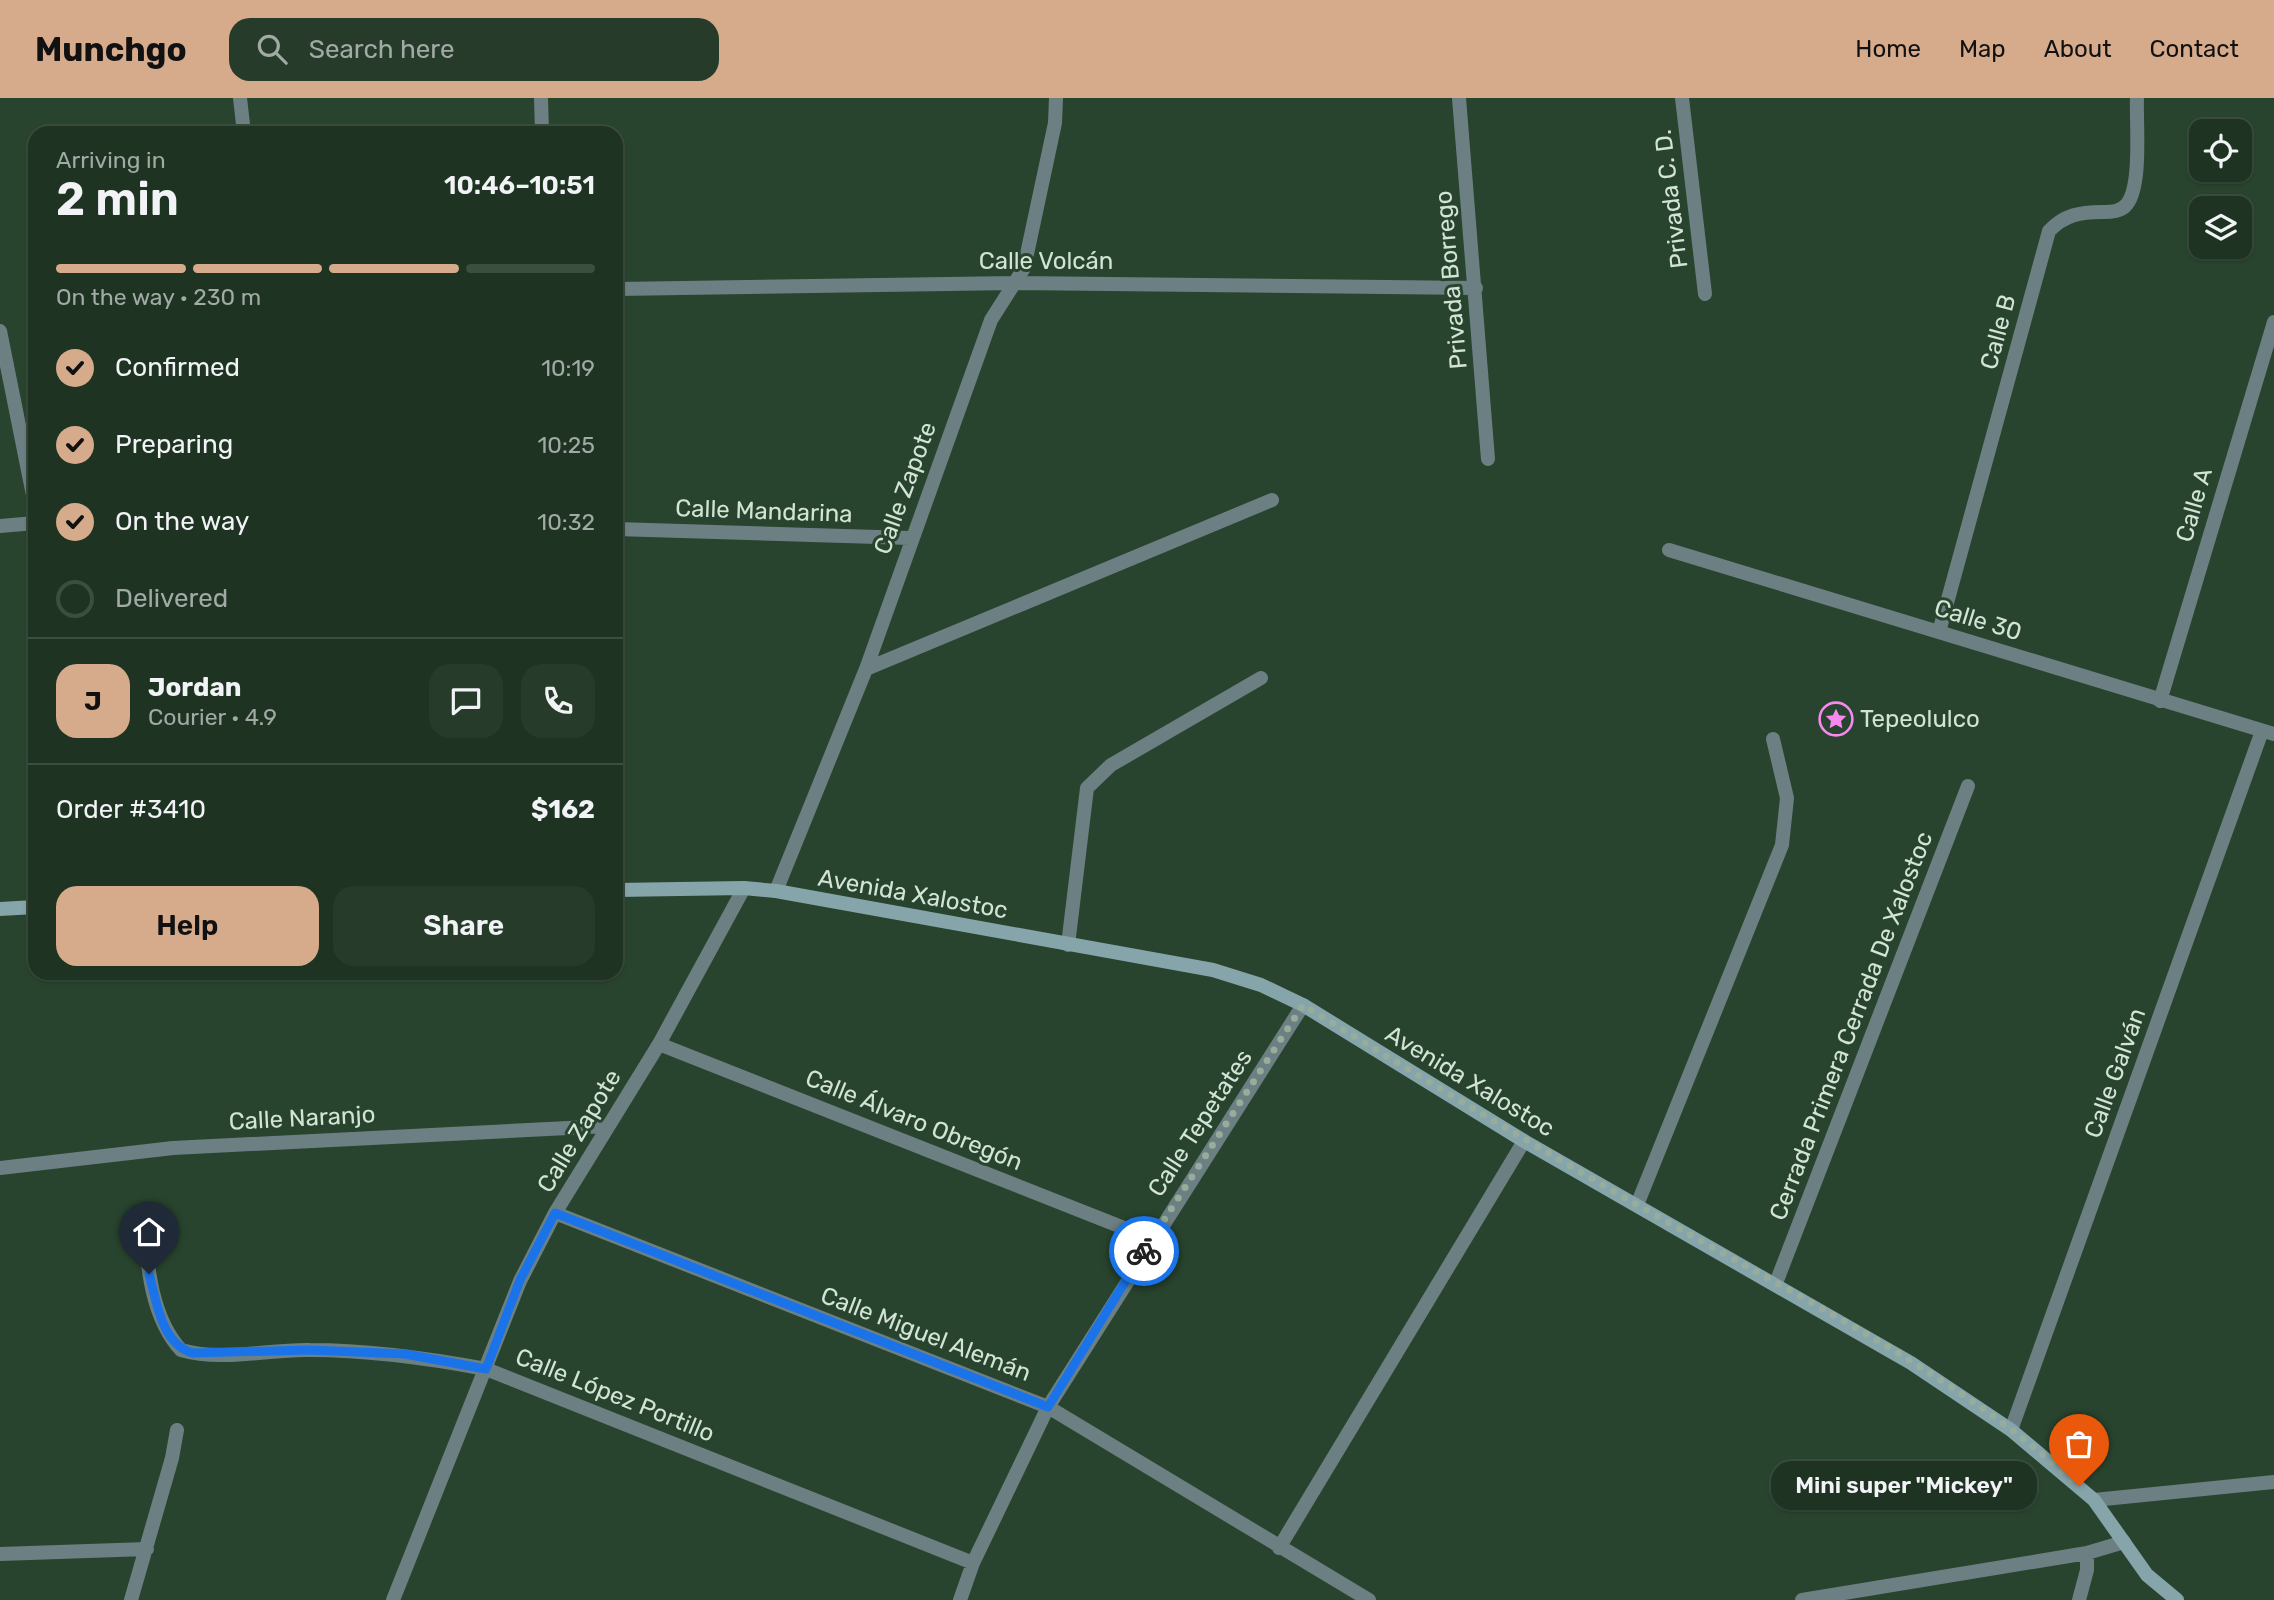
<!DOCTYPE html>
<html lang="en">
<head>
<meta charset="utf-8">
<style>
	:root { --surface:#1e3322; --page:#263b2a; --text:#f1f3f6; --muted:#a1aaa5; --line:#3c4e40; --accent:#d6ab8b }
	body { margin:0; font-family:Rubik,sans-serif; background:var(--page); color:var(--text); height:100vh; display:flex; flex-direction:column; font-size:26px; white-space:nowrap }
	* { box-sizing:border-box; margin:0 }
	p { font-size:23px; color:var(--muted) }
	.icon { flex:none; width:38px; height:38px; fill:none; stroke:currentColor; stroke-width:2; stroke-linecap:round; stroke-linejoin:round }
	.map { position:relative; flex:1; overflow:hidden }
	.details { position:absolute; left:28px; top:28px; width:595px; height:854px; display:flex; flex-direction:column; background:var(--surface); border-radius:21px; box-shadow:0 2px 5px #0004,0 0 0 2px var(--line) }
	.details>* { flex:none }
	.fabs { position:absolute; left:2189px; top:21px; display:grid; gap:14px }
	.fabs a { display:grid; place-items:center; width:63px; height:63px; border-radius:14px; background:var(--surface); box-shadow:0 2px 5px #0004,0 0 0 2px var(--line); font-size:35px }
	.pin { position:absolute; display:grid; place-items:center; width:60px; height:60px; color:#fff; margin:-72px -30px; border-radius:50% 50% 50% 0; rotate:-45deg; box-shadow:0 0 7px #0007 }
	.pin .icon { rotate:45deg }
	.courier { position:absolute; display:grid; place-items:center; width:70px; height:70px; margin:-35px; border:5px solid #1a73e8; border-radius:50%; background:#fff; color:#222; box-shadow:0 2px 9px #0007 }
	.bubble { position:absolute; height:49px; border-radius:21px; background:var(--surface); box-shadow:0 2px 5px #0004,0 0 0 2px var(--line); font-size:23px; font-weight:600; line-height:49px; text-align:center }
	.head em { font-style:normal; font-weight:600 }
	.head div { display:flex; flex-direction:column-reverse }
	.head { display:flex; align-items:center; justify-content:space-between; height:119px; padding:0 28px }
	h1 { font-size:46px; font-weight:600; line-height:52px }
	.bar { display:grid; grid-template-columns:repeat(4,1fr); gap:10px 7px; align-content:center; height:84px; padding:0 28px }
	.bar i { height:9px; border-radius:5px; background:var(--line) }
	.bar .on { background:var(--accent) }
	.bar p { grid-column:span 4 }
	.line { display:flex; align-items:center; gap:18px; padding:0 28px; border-top:2px solid var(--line) }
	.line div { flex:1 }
	.round { display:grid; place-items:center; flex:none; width:74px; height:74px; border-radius:21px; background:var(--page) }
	ol { padding:0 28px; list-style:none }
	li { display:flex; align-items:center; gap:21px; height:77px }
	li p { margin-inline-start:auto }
	li .icon { padding:7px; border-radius:50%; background:var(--accent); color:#111; stroke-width:4 }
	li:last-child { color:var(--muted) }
	li i { width:38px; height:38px; border:4px solid var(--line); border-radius:50% }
	.primary-button { display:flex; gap:14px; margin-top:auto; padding:14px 28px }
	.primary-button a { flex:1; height:80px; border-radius:21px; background:var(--accent); color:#111; font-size:28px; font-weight:600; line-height:80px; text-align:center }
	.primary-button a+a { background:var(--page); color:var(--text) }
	header { display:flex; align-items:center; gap:42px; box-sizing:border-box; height:98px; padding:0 35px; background:var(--accent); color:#111 }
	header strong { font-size:33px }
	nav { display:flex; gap:38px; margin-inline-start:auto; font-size:24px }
	.search { width:490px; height:63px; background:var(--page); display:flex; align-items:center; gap:18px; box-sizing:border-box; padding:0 24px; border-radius:21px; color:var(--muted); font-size:26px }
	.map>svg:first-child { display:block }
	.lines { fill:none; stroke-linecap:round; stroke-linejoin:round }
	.lane { stroke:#6c8083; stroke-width:14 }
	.street { stroke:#6c8083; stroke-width:14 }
	.secondary { stroke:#86a5ab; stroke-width:14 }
	.done { stroke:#97ac9b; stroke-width:7; stroke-dasharray:0 12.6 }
	.route { stroke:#1a73e8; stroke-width:9 }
	.labels { text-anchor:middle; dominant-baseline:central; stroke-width:6; stroke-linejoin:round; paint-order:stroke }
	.street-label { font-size:24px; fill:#d3e4d6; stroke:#28442e }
	.poi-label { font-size:24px; fill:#d3e4d6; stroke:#28442e; text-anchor:start }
</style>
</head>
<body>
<header>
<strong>Munchgo</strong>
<div class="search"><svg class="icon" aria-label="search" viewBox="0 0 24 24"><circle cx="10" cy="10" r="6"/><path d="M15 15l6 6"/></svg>Search here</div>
<nav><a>Home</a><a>Map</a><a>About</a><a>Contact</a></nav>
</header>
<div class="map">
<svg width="2274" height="1502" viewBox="0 0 2274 1502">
	<rect width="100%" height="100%" fill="#28442e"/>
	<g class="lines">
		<path class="lane" d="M1068 847 1087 690 1111 667 1261 580"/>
		<path class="street" d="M240 0 244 35
			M541 0 542 35
			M1459 0 1488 361
			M1682 0 1705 196
			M616 191 1014 185 1476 190
			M0 233 35 407
			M0 428 35 425
			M616 431 910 440
			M1669 452 2274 636
			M1939 534 2049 133C2064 117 2080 114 2102 114 2111 114 2121 114 2127 106 2142 87 2136 26 2137 0
			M866 571 1272 402
			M2160 603 2274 224
			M776 793 866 571 991 222 1024 170 1055 25 1056 0
			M659 946 1152 1141
			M0 1070 173 1050 608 1028
			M1637 1107 1782 747 1787 700 1773 641
			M555 1115 1048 1309 1369 1502
			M143 1116C147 1161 149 1217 181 1252 222 1264 268 1251 310 1252 370 1252 427 1260 486 1271L973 1465
			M1776 1185 1968 688
			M2011 1332 2262 633
			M2094 1402 2274 1384
			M1279 1450 1524 1043
			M0 1456 147 1451
			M131 1502 172 1360 177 1332
			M393 1502 520 1183 555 1115 659 946 744 790
			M960 1502 973 1465 1048 1309 1303 907
			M1802 1502 2087 1455 2124 1444
			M2079 1502 2087 1472V1455"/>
		<path class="secondary" d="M616 792 744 790 776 793 1213 872 1261 887 1303 907 1524 1043 1911 1265 2011 1332 2094 1402 2147 1477 2177 1502
			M0 811 35 809"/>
	</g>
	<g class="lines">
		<path class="done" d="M1144 1153 1303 907C1430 985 1556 1061 1685 1134 1818 1209 1967 1284 2079 1388"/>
		<path class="route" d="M149 1176C157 1204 161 1246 193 1255L309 1252 405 1256 486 1271 520 1182 555 1115 1048 1309 1144 1153"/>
	</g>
	<defs>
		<symbol id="sight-ring" viewBox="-11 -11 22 22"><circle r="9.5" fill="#28442e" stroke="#f689ee" stroke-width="1.5"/><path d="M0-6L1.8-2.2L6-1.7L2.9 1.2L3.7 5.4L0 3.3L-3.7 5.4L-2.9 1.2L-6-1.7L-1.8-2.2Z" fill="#f689ee"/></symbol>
	</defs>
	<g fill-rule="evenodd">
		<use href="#sight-ring" x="1817" y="602" width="38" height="38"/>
	</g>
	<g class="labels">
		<g class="street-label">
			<text transform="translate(1671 101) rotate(-97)">Privada C. D.</text>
			<text x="1046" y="163">Calle Volcán</text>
			<text transform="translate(1451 182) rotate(-95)">Privada Borrego</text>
			<text transform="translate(1998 234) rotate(-75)">Calle B</text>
			<text transform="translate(905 390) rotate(-70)">Calle Zapote</text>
			<text transform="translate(2194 407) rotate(-74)">Calle A</text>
			<text transform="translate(764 413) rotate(2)">Calle Mandarina</text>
			<text transform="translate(1978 522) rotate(17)">Calle 30</text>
			<text transform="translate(913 796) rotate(10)">Avenida Xalostoc</text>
			<text transform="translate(1851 928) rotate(-69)">Cerrada Primera Cerrada De Xalostoc</text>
			<text transform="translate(2115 975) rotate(-70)">Calle Galván</text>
			<text transform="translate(1470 983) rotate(31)">Avenida Xalostoc</text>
			<text transform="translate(302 1020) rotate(-3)">Calle Naranjo</text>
			<text transform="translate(914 1022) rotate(22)">Calle Álvaro Obregón</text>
			<text transform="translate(1200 1025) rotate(-57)">Calle Tepetates</text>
			<text transform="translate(579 1033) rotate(-59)">Calle Zapote</text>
			<text transform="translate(926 1236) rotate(21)">Calle Miguel Alemán</text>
			<text transform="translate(615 1297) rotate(22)">Calle López Portillo</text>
		</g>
		<g class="poi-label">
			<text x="1860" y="621">Tepeolulco</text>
		</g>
	</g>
</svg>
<div class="fabs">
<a><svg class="icon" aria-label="locate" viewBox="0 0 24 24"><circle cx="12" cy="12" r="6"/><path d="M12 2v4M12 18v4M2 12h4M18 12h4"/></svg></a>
<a><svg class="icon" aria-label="layers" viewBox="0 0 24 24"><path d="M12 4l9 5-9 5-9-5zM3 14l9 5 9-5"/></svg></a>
</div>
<div class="pin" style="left:2079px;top:1388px;background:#ea580c"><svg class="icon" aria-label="bag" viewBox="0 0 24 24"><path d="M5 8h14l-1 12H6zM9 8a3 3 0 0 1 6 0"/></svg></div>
<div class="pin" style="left:149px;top:1176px;background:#1f2937"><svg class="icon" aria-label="home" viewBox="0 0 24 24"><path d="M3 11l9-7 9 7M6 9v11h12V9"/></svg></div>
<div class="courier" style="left:1144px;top:1153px"><svg class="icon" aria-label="bike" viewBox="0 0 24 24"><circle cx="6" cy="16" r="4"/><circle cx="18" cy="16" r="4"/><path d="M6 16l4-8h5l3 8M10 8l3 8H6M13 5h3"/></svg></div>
<div class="bubble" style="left:1771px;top:1363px;width:266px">Mini super &quot;Mickey&quot;</div>
<section class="details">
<div class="head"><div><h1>2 min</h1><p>Arriving in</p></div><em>10:46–10:51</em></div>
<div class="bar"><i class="on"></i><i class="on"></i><i class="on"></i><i></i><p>On the way · 230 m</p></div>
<ol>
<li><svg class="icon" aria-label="check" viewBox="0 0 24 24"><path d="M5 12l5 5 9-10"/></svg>Confirmed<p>10:19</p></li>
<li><svg class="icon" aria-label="check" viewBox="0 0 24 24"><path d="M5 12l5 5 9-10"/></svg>Preparing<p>10:25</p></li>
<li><svg class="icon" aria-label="check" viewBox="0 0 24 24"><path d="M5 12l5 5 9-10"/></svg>On the way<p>10:32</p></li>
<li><i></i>Delivered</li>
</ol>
<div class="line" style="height:126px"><b class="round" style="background:var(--accent);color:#111">J</b><div><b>Jordan</b><p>Courier · 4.9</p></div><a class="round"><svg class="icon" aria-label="chat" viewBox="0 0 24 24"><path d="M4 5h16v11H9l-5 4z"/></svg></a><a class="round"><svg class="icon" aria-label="phone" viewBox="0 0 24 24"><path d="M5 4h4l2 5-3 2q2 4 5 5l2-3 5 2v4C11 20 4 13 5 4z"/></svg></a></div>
<div class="line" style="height:91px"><div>Order #3410</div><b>$162</b></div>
<div class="primary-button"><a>Help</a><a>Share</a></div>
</section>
</div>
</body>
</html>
